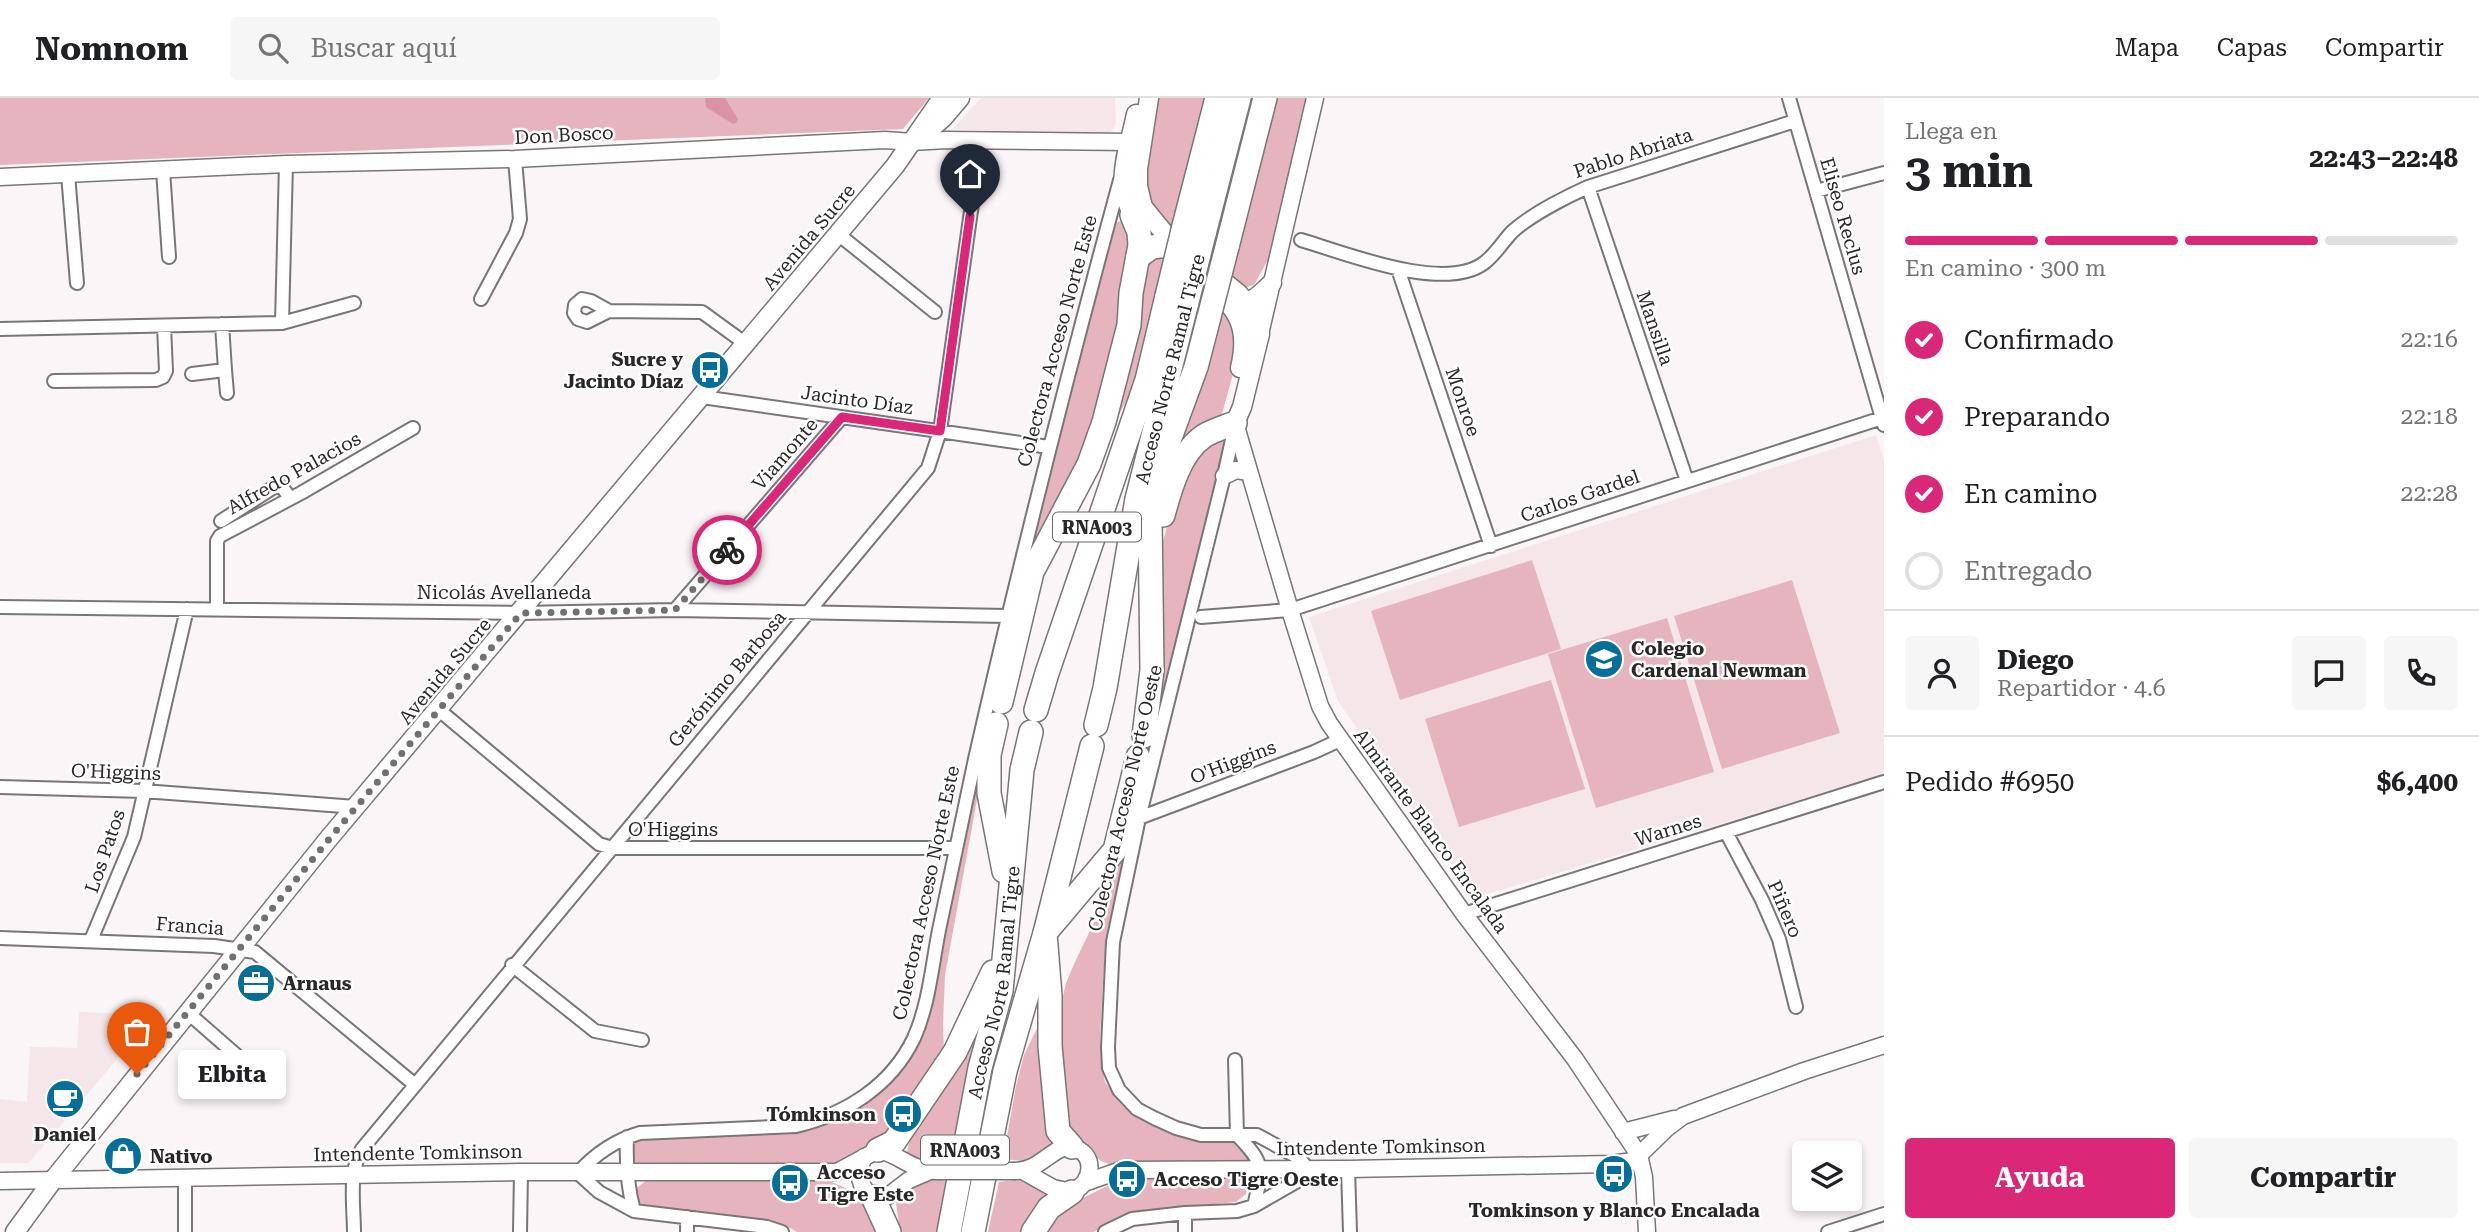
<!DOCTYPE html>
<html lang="es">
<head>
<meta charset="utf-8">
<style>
	:root { --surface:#fff; --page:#f6f6f6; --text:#202124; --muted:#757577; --line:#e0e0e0; --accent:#db2777 }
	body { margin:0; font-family:"Roboto Serif",serif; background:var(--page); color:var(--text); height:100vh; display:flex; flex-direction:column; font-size:26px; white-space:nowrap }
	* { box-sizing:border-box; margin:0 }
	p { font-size:23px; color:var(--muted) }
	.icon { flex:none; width:38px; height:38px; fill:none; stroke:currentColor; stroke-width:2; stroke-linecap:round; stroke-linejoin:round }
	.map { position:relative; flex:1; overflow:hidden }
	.drawer { display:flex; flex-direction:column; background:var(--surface); width:595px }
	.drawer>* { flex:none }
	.fabs { position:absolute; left:1792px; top:1043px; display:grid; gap:14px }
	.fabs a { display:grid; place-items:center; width:70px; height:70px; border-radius:7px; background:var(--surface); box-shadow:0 4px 10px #0003; font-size:35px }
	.pin { position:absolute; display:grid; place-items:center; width:60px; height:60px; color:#fff; margin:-72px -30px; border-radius:50% 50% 50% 0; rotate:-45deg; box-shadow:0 0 7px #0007 }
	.pin .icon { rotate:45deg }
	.courier { position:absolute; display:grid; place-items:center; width:70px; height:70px; margin:-35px; border:5px solid #db2777; border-radius:50%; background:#fff; color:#222; box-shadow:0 2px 9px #0007 }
	.bubble { position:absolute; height:49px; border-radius:7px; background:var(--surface); box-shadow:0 4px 10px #0003; font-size:23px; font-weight:700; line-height:49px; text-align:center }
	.overview em { font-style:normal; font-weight:700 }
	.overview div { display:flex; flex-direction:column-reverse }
	.overview { display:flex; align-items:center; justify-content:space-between; height:119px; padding:0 21px }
	h1 { font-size:46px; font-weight:700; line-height:52px }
	.bar { display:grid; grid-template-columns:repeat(4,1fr); gap:10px 7px; align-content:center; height:84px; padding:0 21px }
	.bar i { height:9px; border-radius:5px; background:var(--line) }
	.bar .active { background:var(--accent) }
	.bar p { grid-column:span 4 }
	.line { display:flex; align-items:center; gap:18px; padding:0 21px; border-top:2px solid var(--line) }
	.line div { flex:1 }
	.round { display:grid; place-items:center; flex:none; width:74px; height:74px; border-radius:7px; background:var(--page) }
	ol { padding:0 21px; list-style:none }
	li { display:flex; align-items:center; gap:21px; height:77px }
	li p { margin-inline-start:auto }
	li .icon { padding:7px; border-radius:50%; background:var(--accent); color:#fff; stroke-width:4 }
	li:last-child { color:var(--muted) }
	li i { width:38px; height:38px; border:4px solid var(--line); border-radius:50% }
	.action { display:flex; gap:14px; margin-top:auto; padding:14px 21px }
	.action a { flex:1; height:80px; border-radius:7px; background:var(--accent); color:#fff; font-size:28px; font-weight:700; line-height:80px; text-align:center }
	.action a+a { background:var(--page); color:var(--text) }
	header { display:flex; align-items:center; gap:42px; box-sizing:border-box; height:98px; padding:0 35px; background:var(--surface); border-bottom:2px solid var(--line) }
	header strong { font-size:33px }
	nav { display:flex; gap:38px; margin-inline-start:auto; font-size:24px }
	.search { width:490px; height:63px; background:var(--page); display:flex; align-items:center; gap:18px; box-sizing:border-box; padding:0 24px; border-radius:7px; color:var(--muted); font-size:26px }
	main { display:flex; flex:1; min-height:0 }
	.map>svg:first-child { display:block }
	.built { fill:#f4e6e9 }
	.green { fill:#e6b4bf }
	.water { fill:#d993a5 }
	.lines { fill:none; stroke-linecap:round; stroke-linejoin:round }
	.minor-casing { stroke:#7a7677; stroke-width:16 }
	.tertiary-casing { stroke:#7a7677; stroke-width:19 }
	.secondary-casing { stroke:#7a7677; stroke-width:21 }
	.motorway-casing { stroke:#7a7677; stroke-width:26 }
	.minor { stroke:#fff; stroke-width:12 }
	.tertiary { stroke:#fff; stroke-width:16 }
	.secondary { stroke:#fff; stroke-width:18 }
	.motorway { stroke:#fff; stroke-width:23 }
	.tertiary-bridge-casing { stroke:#7a7677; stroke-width:19; stroke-linecap:butt }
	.motorway-bridge-casing { stroke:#7a7677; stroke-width:26; stroke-linecap:butt }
	.tertiary-bridge { stroke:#fff; stroke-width:16 }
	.motorway-bridge { stroke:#fff; stroke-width:23 }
	.done { stroke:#726f70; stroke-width:7; stroke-dasharray:0 12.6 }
	.route { stroke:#db2777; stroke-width:9 }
	.labels { text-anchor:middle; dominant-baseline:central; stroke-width:5; stroke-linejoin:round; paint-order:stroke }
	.shield { fill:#fff; stroke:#696868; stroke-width:2 }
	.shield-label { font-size:18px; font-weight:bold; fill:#292728 }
	.street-label { font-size:19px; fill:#292728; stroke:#fff }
	.poi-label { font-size:19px; font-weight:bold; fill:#292728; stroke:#fff; text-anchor:start }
</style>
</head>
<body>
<header>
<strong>Nomnom</strong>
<div class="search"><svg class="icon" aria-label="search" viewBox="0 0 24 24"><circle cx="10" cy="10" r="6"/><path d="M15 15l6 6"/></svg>Buscar aquí</div>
<nav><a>Mapa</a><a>Capas</a><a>Compartir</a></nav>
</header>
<main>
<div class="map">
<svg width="1884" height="1134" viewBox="0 0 1884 1134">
	<rect width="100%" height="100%" fill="#faf5f6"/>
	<path class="built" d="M981 0H1115L1116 26 1109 37 953 31Z
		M1876 337 1884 363V676L1475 800 1338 603 1309 519Z
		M79 914 154 917 29 1065H0V1001L27 1004 30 949 77 950Z"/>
	<path class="green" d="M0 0H929L903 31 0 67Z
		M1152 0H1210L1175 141 1142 102Z
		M1272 0H1306L1270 158 1254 187 1247 189H1237L1229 184Z
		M1121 123 1126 124 1131 132 1122 216 1098 323 1005 571 987 647 945 877 943 926 944 957 891 1038 848 1066 652 1069 636 1065C628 1051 633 1044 646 1037L808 1028 868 999 917 940 932 904 963 741 1012 518 1034 438 1037 415 1061 332 1113 126Z
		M1148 153 1170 160 1132 293 1110 332Z
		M1199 186 1226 209 1241 247 1220 323 1179 353 1156 361Z
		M1221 339 1227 344 1117 791 1105 855 1103 884 1100 939 1101 966 1105 984 1121 1006 1135 1017 1154 1024 1251 1041 1255 1048 1254 1064 1117 1069 1101 1063 1067 1037 1061 1001 1060 911 1066 885 1075 864 1110 791 1154 618 1160 454 1184 369Z
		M1532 462 1561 551 1400 602 1371 513Z
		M1792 482 1840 635 1722 671 1674 518Z
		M1667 520 1714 674 1596 710 1548 556Z
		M1551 582 1585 691 1459 729 1425 621Z
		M986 910 940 1134H900L896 1104 902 1094 923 1082H940L944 1065C930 1065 916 1068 907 1055L909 1044 953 973Z
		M1041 922 1056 1046 1024 1063 1003 1061 1016 988 1024 957Z
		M1242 1078 1249 1084 1246 1096 1236 1104 1136 1113 1093 1134H1042L1069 1107 1119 1082Z
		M822 1080 848 1091 864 1102 884 1134H797L790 1130 644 1110 636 1106 634 1092 647 1082 654 1081Z
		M1029 1080 1052 1095 1026 1134H988L999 1084Z"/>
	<path class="water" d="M705 0H725L738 21 736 25 733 26 709 11 706 9Z"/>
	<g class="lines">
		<defs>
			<path id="minor" d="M1789 0 1884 327
				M163 72 169 159
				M68 76 77 185
				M1588 89 1687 383
				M1816 93 1884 75
				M838 136 935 214
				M1301 142C1345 155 1444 195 1484 165 1496 156 1503 143 1513 133 1531 117 1566 99 1588 89L1795 23
				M1398 171 1491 448
				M481 201 516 135 520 121 515 61
				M609 213 587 224 578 221 574 215 575 207 582 201 591 203 609 213 702 214 746 246
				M282 225 286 66
				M222 226 225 272
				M0 231 282 225 354 205
				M192 276 225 272 227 295
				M54 283 156 282 163 279 166 273 164 228
				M702 299 1049 349
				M221 423 274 389H282L290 400
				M0 509 521 515 675 512 1007 518
				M217 510V443L220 438 301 395 413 330
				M675 512 842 319
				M1201 519 1290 512 1882 320
				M439 612 599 746 612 750H956
				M0 689 143 693 356 709
				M1139 720 1314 654 1340 642
				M1726 734 1762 802 1779 841 1796 909
				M1464 816 1884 684
				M0 840 214 848 255 854 414 986
				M91 842 134 739 187 511
				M512 867 595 933 642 942
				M187 914 274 990
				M1235 962 1237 1037C1265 1066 1263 1070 1254 1108
				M627 1039C626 1065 627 1088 634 1113
				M1348 1071 1350 1134
				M185 1080V1134
				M1185 1115V1134
				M354 1134C354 1109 348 1073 362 1051L928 370 940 333 981 42
				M520 1134 521 1074
				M687 1134V1119
				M782 1134 767 1129 634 1113 599 1094 578 1075C595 1056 616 1042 640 1035L796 1028C846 1016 891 988 914 940 929 906 932 868 939 832 951 775 963 718 975 661 1019 467 1068 274 1120 82
				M1105 1134 1132 1121 1185 1115 1237 1113 1254 1108 1301 1081 1307 1076 1308 1071 1299 1060 1257 1037H1201L1176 1030 1154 1020 1137 1011 1119 992 1109 970 1108 949 1113 844 1139 720 1224 378 1235 328
				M1828 1134 1884 1116"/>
			<path id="tertiary" d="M0 79 286 66 515 61 885 42 912 44 946 42 1129 44
				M1260 236 1315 0
				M1235 325 1290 512 1320 608 1329 625 1464 816 1575 961 1639 1057 1644 1079 1647 1134
				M1224 378 1236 372 1249 374
				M1623 1034 1674 1021
				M864 1059C856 1074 859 1090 873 1099L888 1098 909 1082 930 1073
				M1015 1073C1041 1073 1053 1047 1071 1049 1097 1054 1094 1085 1072 1094L1053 1090 1023 1073
				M0 1083 521 1074H837L878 1052C902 1057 908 1072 938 1073
				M1087 1084 1121 1072 1348 1071 1611 1066 1633 1063 1667 1030 1683 1018 1804 973 1884 947"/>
			<path id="secondary" d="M1149 0 1138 71V88L1143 109 1165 136 1239 196 1255 219 1260 236 1242 309 1235 325
				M1136 16C1128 56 1111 89 1139 126
				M921 39 943 20 960 0
				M1210 188C1240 212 1249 232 1240 270
				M1237 203C1253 206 1260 196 1272 185
				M15 1134 53 1082 330 739 895 68 942 0"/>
			<g id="motorway">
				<path d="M1184 128 1217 0"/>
				<path d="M1204 136 1239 0"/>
				<path d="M1227 149 1265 0"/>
				<path d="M1138 159 1152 149 1176 146"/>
				<path d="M1163 417C1170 391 1180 354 1204 338 1214 332 1225 329 1235 325"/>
				<path d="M1001 604 1032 474 1089 366 1104 324 1129 227 1131 195 1140 147 1139 134 1132 117"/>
				<path d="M1036 612 1047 575 1147 282 1167 198"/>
				<path d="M996 626 989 657V695L1004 773"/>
				<path d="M1096 627 1105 590 1137 401 1187 204"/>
				<path d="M1144 638 1152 572 1150 418 1167 348 1196 269 1209 219"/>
				<path d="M1072 1049 1058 1033 1050 948V898L1045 835 1115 752 1138 659"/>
				<path d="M878 1052 894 1044 955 954 993 874"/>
				<path d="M873 1099 889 1134"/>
				<path id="s1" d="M949 1134 980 970 1001 893 1022 672 1031 634"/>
				<path d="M973 1134 1005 973 1045 835 1092 648"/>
				<path d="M1033 1134 1049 1110 1072 1094"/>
			</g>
		</defs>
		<use href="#minor" class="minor-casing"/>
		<use href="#tertiary" class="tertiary-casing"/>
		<use href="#secondary" class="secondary-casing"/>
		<use href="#motorway" class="motorway-casing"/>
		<use href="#minor" class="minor"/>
		<use href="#tertiary" class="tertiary"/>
		<use href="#secondary" class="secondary"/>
		<use href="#motorway" class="motorway"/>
		<defs>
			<path id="tertiary-bridge" d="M938 1073H1015"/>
			<path id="motorway-bridge" d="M1167 198 1184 128
				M1187 204 1204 136
				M1209 219 1227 149"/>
		</defs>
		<use href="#tertiary-bridge" class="tertiary-bridge-casing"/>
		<use href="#motorway-bridge" class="motorway-bridge-casing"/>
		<use href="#tertiary-bridge" class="tertiary-bridge"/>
		<use href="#motorway-bridge" class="motorway-bridge"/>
	</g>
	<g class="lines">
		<path class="done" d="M137 976 330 740 521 515 675 512 727 452"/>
		<path class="route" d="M727 452 842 319 940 333 970 118"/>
	</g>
	<defs>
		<symbol id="bus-disc" viewBox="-11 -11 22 22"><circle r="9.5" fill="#066e9b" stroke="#fff"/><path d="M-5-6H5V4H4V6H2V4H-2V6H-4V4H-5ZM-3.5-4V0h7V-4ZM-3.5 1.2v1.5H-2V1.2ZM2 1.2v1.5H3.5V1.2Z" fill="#fff"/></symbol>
		<symbol id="school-disc" viewBox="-11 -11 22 22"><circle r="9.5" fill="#066e9b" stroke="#fff"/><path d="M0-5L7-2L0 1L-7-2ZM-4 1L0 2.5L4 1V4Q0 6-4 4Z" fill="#fff"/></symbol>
		<symbol id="office-disc" viewBox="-11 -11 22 22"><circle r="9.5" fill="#066e9b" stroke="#fff"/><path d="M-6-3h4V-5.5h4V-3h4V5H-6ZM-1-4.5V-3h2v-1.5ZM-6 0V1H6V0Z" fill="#fff"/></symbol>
		<symbol id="cafe-disc" viewBox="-11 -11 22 22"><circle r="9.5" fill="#066e9b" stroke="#fff"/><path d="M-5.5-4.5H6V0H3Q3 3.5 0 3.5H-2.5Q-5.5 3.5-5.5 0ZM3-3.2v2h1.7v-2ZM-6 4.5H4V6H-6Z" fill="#fff"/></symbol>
		<symbol id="shop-disc" viewBox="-11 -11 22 22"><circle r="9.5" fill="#066e9b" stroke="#fff"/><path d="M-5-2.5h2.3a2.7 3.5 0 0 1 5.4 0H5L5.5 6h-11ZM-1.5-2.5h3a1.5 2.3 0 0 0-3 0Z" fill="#fff"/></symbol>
	</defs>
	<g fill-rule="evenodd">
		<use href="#bus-disc" x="688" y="250" width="44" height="44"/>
		<use href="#school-disc" x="1582" y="539" width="44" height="44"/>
		<use href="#office-disc" x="234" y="863" width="44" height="44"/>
		<use href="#cafe-disc" x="43" y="979" width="44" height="44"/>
		<use href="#bus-disc" x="881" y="994" width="44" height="44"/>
		<use href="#shop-disc" x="101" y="1036" width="44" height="44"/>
		<use href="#bus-disc" x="1592" y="1054" width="44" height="44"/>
		<use href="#bus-disc" x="1105" y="1059" width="44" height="44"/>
		<use href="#bus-disc" x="768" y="1063" width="44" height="44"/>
	</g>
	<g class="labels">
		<g class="shield">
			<rect x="1053" y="414.5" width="88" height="29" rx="5"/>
			<rect x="921" y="1037.5" width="88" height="29" rx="5"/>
		</g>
		<g class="shield-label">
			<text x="1097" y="429">RNA003</text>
			<text x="965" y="1052">RNA003</text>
		</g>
		<g class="street-label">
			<text transform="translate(564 37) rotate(-3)">Don Bosco</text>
			<text transform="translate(1633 55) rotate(-18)">Pablo Abriata</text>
			<text transform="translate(1843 118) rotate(74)">Eliseo Reclus</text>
			<text transform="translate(809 139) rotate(-50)">Avenida Sucre</text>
			<text transform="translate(1655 230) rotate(71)">Mansilla</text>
			<text transform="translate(1057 243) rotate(-75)">Colectora Acceso Norte Este</text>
			<text transform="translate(1170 271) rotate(-76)">Acceso Norte Ramal Tigre</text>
			<text transform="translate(857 302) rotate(8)">Jacinto Díaz</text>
			<text transform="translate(1463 304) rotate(71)">Monroe</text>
			<text transform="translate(785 356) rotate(-49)">Viamonte</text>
			<text transform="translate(294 375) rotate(-29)">Alfredo Palacios</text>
			<text transform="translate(1580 398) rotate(-19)">Carlos Gardel</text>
			<text x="504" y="494">Nicolás Avellaneda</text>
			<text transform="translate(445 573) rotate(-50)">Avenida Sucre</text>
			<text transform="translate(727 581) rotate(-50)">Gerónimo Barbosa</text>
			<text transform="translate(1233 664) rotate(-21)">O'Higgins</text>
			<text transform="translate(116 674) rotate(2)">O'Higgins</text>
			<text transform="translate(1125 700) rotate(-77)">Colectora Acceso Norte Oeste</text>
			<text x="673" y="731">O'Higgins</text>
			<text transform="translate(1668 732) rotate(-17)">Warnes</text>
			<text transform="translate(1431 733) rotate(54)">Almirante Blanco Encalada</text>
			<text transform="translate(105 753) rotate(-71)">Los Patos</text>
			<text transform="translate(926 795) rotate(-78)">Colectora Acceso Norte Este</text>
			<text transform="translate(1785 811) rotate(67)">Piñero</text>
			<text transform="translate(190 828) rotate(4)">Francia</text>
			<text stroke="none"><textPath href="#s1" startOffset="254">Acceso Norte Ramal Tigre</textPath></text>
			<text transform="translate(1381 1049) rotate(-1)">Intendente Tomkinson</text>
			<text transform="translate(418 1055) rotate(-1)">Intendente Tomkinson</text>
		</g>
		<g class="poi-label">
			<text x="683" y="261" text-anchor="end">Sucre y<tspan x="683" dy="22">Jacinto Díaz</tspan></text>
			<text x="1631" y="550">Colegio<tspan x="1631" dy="22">Cardenal Newman</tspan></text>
			<text x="283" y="885">Arnaus</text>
			<text x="876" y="1016" text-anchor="end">Tómkinson</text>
			<text x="65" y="1036" text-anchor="middle">Daniel</text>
			<text x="150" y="1058">Nativo</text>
			<text x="817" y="1074">Acceso<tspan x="817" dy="22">Tigre Este</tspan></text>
			<text x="1154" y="1081">Acceso Tigre Oeste</text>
			<text x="1614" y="1112" text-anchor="middle">Tomkinson y Blanco Encalada</text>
		</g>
	</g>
</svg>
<div class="fabs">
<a><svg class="icon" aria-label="layers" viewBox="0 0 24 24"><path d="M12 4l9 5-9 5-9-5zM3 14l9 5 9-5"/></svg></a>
</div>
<div class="pin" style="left:137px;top:976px;background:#ea580c"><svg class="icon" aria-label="bag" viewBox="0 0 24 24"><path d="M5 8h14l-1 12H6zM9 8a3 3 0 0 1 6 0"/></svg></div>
<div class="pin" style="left:970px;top:118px;background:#1f2937"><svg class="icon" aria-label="home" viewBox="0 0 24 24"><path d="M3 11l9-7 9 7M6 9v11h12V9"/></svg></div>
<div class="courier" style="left:727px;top:452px"><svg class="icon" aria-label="bike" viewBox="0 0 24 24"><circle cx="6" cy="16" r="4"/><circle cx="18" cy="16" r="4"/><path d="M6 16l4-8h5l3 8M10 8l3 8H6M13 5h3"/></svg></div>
<div class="bubble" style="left:178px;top:952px;width:108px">Elbita</div>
</div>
<section class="drawer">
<div class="overview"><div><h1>3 min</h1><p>Llega en</p></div><em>22:43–22:48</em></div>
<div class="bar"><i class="active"></i><i class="active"></i><i class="active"></i><i></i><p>En camino · 300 m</p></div>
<ol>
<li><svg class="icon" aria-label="check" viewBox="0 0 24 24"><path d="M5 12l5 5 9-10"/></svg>Confirmado<p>22:16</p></li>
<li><svg class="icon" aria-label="check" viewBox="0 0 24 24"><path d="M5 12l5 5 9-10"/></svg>Preparando<p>22:18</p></li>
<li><svg class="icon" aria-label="check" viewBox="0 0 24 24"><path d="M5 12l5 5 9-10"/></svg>En camino<p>22:28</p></li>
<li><i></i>Entregado</li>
</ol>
<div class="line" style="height:126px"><a class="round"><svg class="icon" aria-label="person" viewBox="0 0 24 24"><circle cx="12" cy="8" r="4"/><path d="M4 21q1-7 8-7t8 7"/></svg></a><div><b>Diego</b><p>Repartidor · 4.6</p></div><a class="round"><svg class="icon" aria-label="chat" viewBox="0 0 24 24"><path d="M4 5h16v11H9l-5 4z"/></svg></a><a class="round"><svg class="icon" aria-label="phone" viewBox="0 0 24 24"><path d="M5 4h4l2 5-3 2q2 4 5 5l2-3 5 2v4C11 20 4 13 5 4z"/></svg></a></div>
<div class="line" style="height:91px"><div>Pedido #6950</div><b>$6,400</b></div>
<div class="action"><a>Ayuda</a><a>Compartir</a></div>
</section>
</main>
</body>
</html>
